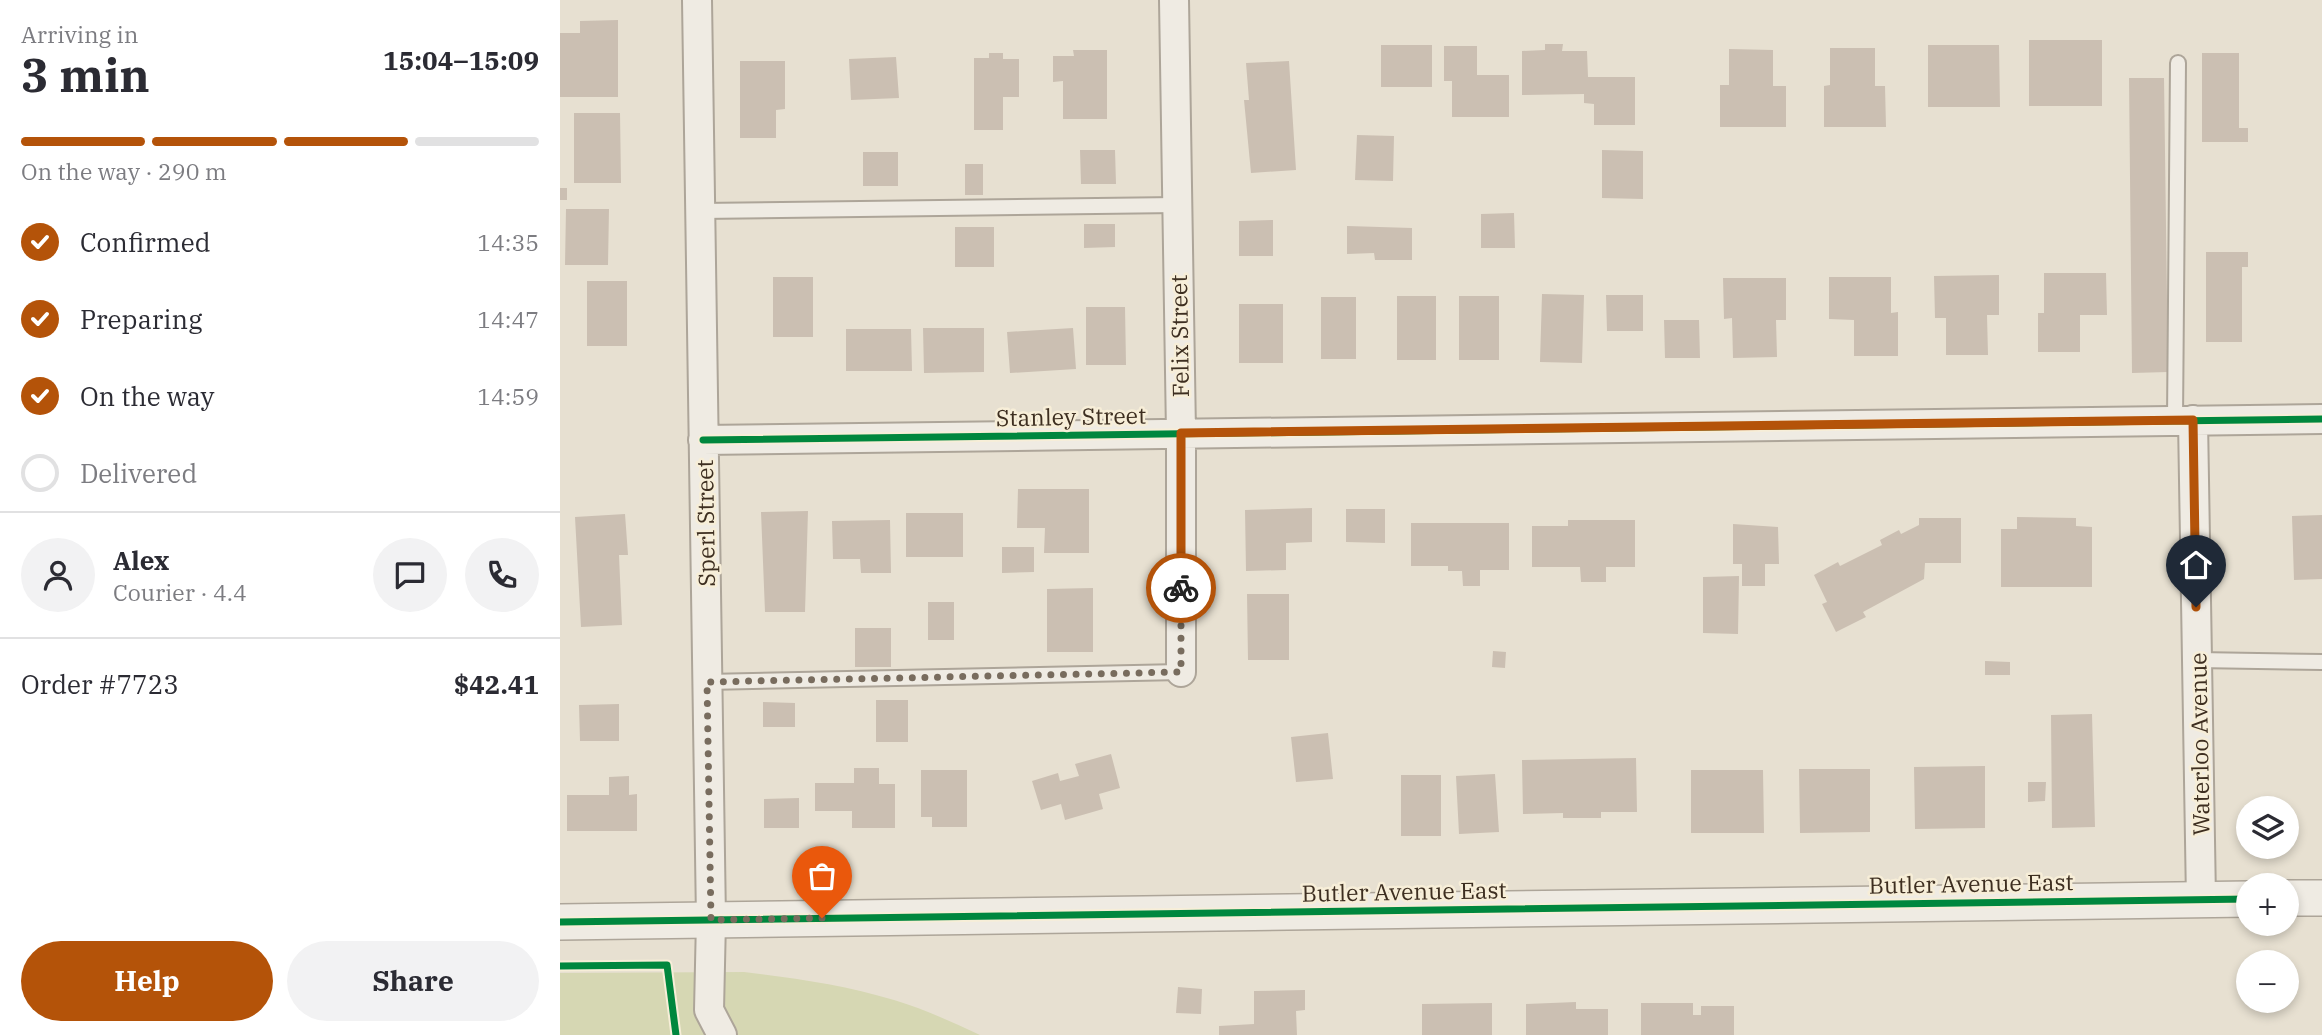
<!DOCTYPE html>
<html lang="en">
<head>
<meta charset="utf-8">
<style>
	:root { --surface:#fff; --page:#f2f2f3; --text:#2b2b33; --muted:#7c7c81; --line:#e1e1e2; --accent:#b45309 }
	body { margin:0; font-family:"IBM Plex Serif",serif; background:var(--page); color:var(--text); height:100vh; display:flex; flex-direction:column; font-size:26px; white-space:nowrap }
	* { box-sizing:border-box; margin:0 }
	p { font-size:23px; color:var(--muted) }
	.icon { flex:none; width:38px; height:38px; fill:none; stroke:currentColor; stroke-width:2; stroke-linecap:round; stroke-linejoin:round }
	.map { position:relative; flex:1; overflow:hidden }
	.drawer { display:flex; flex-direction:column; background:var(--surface); width:560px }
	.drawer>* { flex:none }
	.fabs { position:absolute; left:1676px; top:796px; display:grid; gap:14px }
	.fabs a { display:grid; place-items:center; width:63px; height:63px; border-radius:50%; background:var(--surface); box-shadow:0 4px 10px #0003; font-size:35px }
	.pin { position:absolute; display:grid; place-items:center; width:60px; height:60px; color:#fff; margin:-72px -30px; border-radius:50% 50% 50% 0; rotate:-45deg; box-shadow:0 0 7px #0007 }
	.pin .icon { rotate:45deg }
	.courier { position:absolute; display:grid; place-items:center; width:70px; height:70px; margin:-35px; border:5px solid #b45309; border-radius:50%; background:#fff; color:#222; box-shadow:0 2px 9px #0007 }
	.overview em { font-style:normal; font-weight:800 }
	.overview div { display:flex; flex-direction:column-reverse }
	.overview { display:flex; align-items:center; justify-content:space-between; height:119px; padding:0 21px }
	h1 { font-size:46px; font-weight:800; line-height:52px }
	.bar { display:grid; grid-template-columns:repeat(4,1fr); gap:10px 7px; align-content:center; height:84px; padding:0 21px }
	.bar i { height:9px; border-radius:5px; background:var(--line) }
	.bar .current { background:var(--accent) }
	.bar p { grid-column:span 4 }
	.line { display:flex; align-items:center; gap:18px; padding:0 21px; border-top:2px solid var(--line) }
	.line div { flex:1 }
	.round { display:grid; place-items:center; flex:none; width:74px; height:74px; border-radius:37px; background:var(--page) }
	ol { padding:0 21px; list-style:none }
	li { display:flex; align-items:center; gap:21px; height:77px }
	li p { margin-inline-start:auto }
	li .icon { padding:7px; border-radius:50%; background:var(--accent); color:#fff; stroke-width:4 }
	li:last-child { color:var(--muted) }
	li i { width:38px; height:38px; border:4px solid var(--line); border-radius:50% }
	.action { display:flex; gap:14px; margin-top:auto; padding:14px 21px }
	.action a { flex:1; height:80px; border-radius:42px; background:var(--accent); color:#fff; font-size:28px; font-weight:800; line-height:80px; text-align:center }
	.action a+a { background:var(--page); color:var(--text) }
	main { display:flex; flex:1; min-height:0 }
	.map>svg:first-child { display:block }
	.green { fill:#d6d7b3 }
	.building { fill:#cbbfb2 }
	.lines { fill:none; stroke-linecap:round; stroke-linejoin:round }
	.service-casing { stroke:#ada599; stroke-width:18 }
	.minor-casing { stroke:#ada599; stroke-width:32 }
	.tertiary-casing { stroke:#ada599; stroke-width:38 }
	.service { stroke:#efebe3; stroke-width:14 }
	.minor { stroke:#efebe3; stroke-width:28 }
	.tertiary { stroke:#efebe3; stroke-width:35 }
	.cycleway-casing { stroke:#f7eed8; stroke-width:11 }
	.cycleway { stroke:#00873e; stroke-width:7 }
	.done { stroke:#786c5e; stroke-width:7; stroke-dasharray:0 12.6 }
	.route { stroke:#b45309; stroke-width:9 }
	.labels { text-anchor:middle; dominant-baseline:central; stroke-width:5; stroke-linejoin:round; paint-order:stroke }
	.street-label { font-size:23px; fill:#3d2e20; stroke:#f7eed8 }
</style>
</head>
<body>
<main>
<section class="drawer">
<div class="overview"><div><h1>3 min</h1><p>Arriving in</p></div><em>15:04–15:09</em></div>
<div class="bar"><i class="current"></i><i class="current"></i><i class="current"></i><i></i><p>On the way · 290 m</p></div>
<ol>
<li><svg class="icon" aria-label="check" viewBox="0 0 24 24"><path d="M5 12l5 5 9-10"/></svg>Confirmed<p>14:35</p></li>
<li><svg class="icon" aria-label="check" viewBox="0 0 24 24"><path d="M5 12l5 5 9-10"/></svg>Preparing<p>14:47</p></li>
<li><svg class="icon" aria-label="check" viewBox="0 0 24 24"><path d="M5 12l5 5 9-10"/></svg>On the way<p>14:59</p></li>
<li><i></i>Delivered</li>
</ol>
<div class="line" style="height:126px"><a class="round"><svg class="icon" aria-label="person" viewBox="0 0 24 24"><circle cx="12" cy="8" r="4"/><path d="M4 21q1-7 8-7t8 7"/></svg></a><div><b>Alex</b><p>Courier · 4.4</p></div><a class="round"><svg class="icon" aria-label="chat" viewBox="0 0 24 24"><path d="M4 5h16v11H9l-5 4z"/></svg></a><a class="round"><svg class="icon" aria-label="phone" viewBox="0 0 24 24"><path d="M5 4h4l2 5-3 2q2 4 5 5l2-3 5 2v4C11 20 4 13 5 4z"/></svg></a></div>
<div class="line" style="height:91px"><div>Order #7723</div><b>$42.41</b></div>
<div class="action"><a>Help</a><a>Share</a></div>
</section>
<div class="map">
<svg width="1762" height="1035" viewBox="0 0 1762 1035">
	<rect width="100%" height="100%" fill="#e7e0d1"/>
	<path class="green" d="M184 972C235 978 285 985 334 1000 364 1009 392 1022 420 1035H0V973Z"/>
	<path class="building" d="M58 20V97H0V33H20V21Z
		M1469 40H1542V106H1469Z
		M985 44H1003L1002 51H1027L1028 77H1075V125H1034V104L1024 103V94L962 95V51L985 50Z
		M821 45H872V87H821Z
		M1368 45H1439L1440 107H1368Z
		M884 46H917V75H949V117H892V81H884Z
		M1270 48H1315V86H1325L1326 127H1264V86L1270 85Z
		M1169 49 1213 50V86H1226V127H1160V85H1169Z
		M513 50H547V119H503V81L493 82V56H514Z
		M429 53H443V59H459V97H443V130H414V58H429Z
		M1642 53H1679V128H1688V142H1642Z
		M336 57 339 98 291 100 289 59Z
		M180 61H225V109L216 110V138H180Z
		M729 61 736 170 691 173 684 100H689L686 63Z
		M1569 78H1604L1608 372 1572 373Z
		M14 113H60L61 183H14Z
		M797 135 834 136 833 181 795 180Z
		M520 150H555L556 184H521Z
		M1042 150 1083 151V199L1042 198Z
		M303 152H338V186H303Z
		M405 164H423V195H405Z
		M0 188H7V200H0Z
		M6 209H49L48 265H5Z
		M954 213 955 248H921V214Z
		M713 220V256H679V221Z
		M524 224H555V247L524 248Z
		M787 226 852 228V260H815L814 253 787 254Z
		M395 227H434V267H395Z
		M1646 252H1688V267H1682V342H1646Z
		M1484 273H1546L1547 315H1520V352H1478V313H1484Z
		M1439 275V315H1427L1428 355H1386V318H1375L1374 276Z
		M213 277H253V337H213Z
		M1269 277H1331V313L1338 312V356H1294V320L1269 319Z
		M1163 278H1226V320H1216L1217 357 1173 358 1172 318 1164 319Z
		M27 281H67V346H27Z
		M982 294 1024 295 1022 363 980 362Z
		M1046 295H1083V331H1047Z
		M837 296H876V360H837Z
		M899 296H939V360H899Z
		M761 297H796V359H761Z
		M679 304H723V363H679Z
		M526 307H565L566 365H526Z
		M1104 320H1139L1140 358H1105Z
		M363 328H424V372L364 373Z
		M513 328 516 369 450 373 447 332Z
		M286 329H351L352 371H286Z
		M458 489H529V553H484L485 528H457Z
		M752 508V542L726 543V570L686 571 685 510Z
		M786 509H825V543L786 542Z
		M248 511 245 612H205L201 512Z
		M346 513H403V557H346Z
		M65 514 68 555H59L62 625 21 627 15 517Z
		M1762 515V579L1734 580 1732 516Z
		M1457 517 1516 518V526L1532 527V587H1441V529H1457Z
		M1359 518H1401V563H1365L1364 579 1303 612 1306 617 1276 632 1262 604 1267 602 1254 575 1278 562 1280 566 1322 545 1320 540 1339 530 1341 534 1359 525Z
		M330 520 331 573H301L300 559H273L272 521Z
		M1008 520H1075V567H1046V582H1021L1020 567H972V526H1008Z
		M851 523H949V570H920V586H903L902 571H888V566H851Z
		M1173 524 1218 527 1219 564H1205V586H1182V564H1173Z
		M442 547H474V572L442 573Z
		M1179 576 1178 634 1143 633V577Z
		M533 588V652H487V589Z
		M687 594H729V660H688Z
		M368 602H394V640H368Z
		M295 628H331V667H295Z
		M933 651 946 652 945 668 932 667Z
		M1425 661 1450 662V675H1425Z
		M316 700H348V742H316Z
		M203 702 235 703V727H203Z
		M59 704V741H20L19 705Z
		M1532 714 1535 827 1492 828 1491 715Z
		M768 733 773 779 736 782 731 737Z
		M551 754 560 788 539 794 543 809 505 820 501 804 481 810 472 781 498 773 500 781 519 776 515 764Z
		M1076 758 1077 812H1041V818H1003V813L963 814 962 760Z
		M1425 766V828L1355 829 1354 767Z
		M294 768H319V784H335V828H292V811H255V783H294Z
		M1239 769H1310V832L1240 833Z
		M361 770H407V827H372V817H361Z
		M1131 770H1203L1204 833H1131Z
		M935 774 939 832 899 834 896 776Z
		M841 775H881V836H841Z
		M69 776V795L77 794V831H7V795H49V777Z
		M1468 782H1486L1485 801 1468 802Z
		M239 798V828H204V799Z
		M618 987 642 989 641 1014 616 1013Z
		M745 990V1010L736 1011 737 1035H659V1026L694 1024V991Z
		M1016 1002V1009H1048V1035H966V1004Z
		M932 1003V1035H862V1004Z
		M1081 1003H1133V1015H1141V1006H1174V1035H1081Z"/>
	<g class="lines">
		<defs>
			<path id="service" d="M140 211 617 205
				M1615 420 1618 63
				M1637 660 1762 662
				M147 682 621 672"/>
			<path id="minor" d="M137 0 151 920 149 1010 162 1035
				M614 0 621 433V672
				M1633 420 1641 900
				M143 440 1762 419"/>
			<path id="tertiary" d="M1727 898H1762
				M0 922 1689 899"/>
		</defs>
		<use href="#service" class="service-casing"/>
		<use href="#minor" class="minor-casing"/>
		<use href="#tertiary" class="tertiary-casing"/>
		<use href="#service" class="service"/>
		<use href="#minor" class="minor"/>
		<use href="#tertiary" class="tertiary"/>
		<defs>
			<path id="cycleway" d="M143 440 1762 419
				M0 922 1689 899
				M0 966 107 965 116 1035"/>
		</defs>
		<use href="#cycleway" class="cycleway-casing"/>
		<use href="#cycleway" class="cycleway"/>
	</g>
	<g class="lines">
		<path class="done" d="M262 918 151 920 147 682 621 672V588"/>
		<path class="route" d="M621 588V433L1633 420 1636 607"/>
	</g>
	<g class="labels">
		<g class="street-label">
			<text transform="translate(619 336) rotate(-91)">Felix Street</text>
			<text transform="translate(511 416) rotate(-1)">Stanley Street</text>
			<text transform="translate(145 523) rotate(-91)">Sperl Street</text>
			<text transform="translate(1639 744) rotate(-91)">Waterloo Avenue</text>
			<text transform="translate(1411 883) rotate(-1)">Butler Avenue East</text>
			<text transform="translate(844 891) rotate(-1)">Butler Avenue East</text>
		</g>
	</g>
</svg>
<div class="fabs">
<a><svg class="icon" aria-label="layers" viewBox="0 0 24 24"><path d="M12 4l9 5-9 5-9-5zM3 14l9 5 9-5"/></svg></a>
<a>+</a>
<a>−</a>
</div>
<div class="pin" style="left:262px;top:918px;background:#ea580c"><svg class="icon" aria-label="bag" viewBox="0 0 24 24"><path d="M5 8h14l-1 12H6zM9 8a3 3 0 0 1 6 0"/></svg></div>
<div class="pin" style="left:1636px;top:607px;background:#1f2937"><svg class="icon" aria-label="home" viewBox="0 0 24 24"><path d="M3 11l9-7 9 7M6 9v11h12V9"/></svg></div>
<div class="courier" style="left:621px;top:588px"><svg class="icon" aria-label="bike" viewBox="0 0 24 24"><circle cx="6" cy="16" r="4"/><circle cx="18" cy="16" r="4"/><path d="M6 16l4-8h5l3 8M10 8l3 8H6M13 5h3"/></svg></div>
</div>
</main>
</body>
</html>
